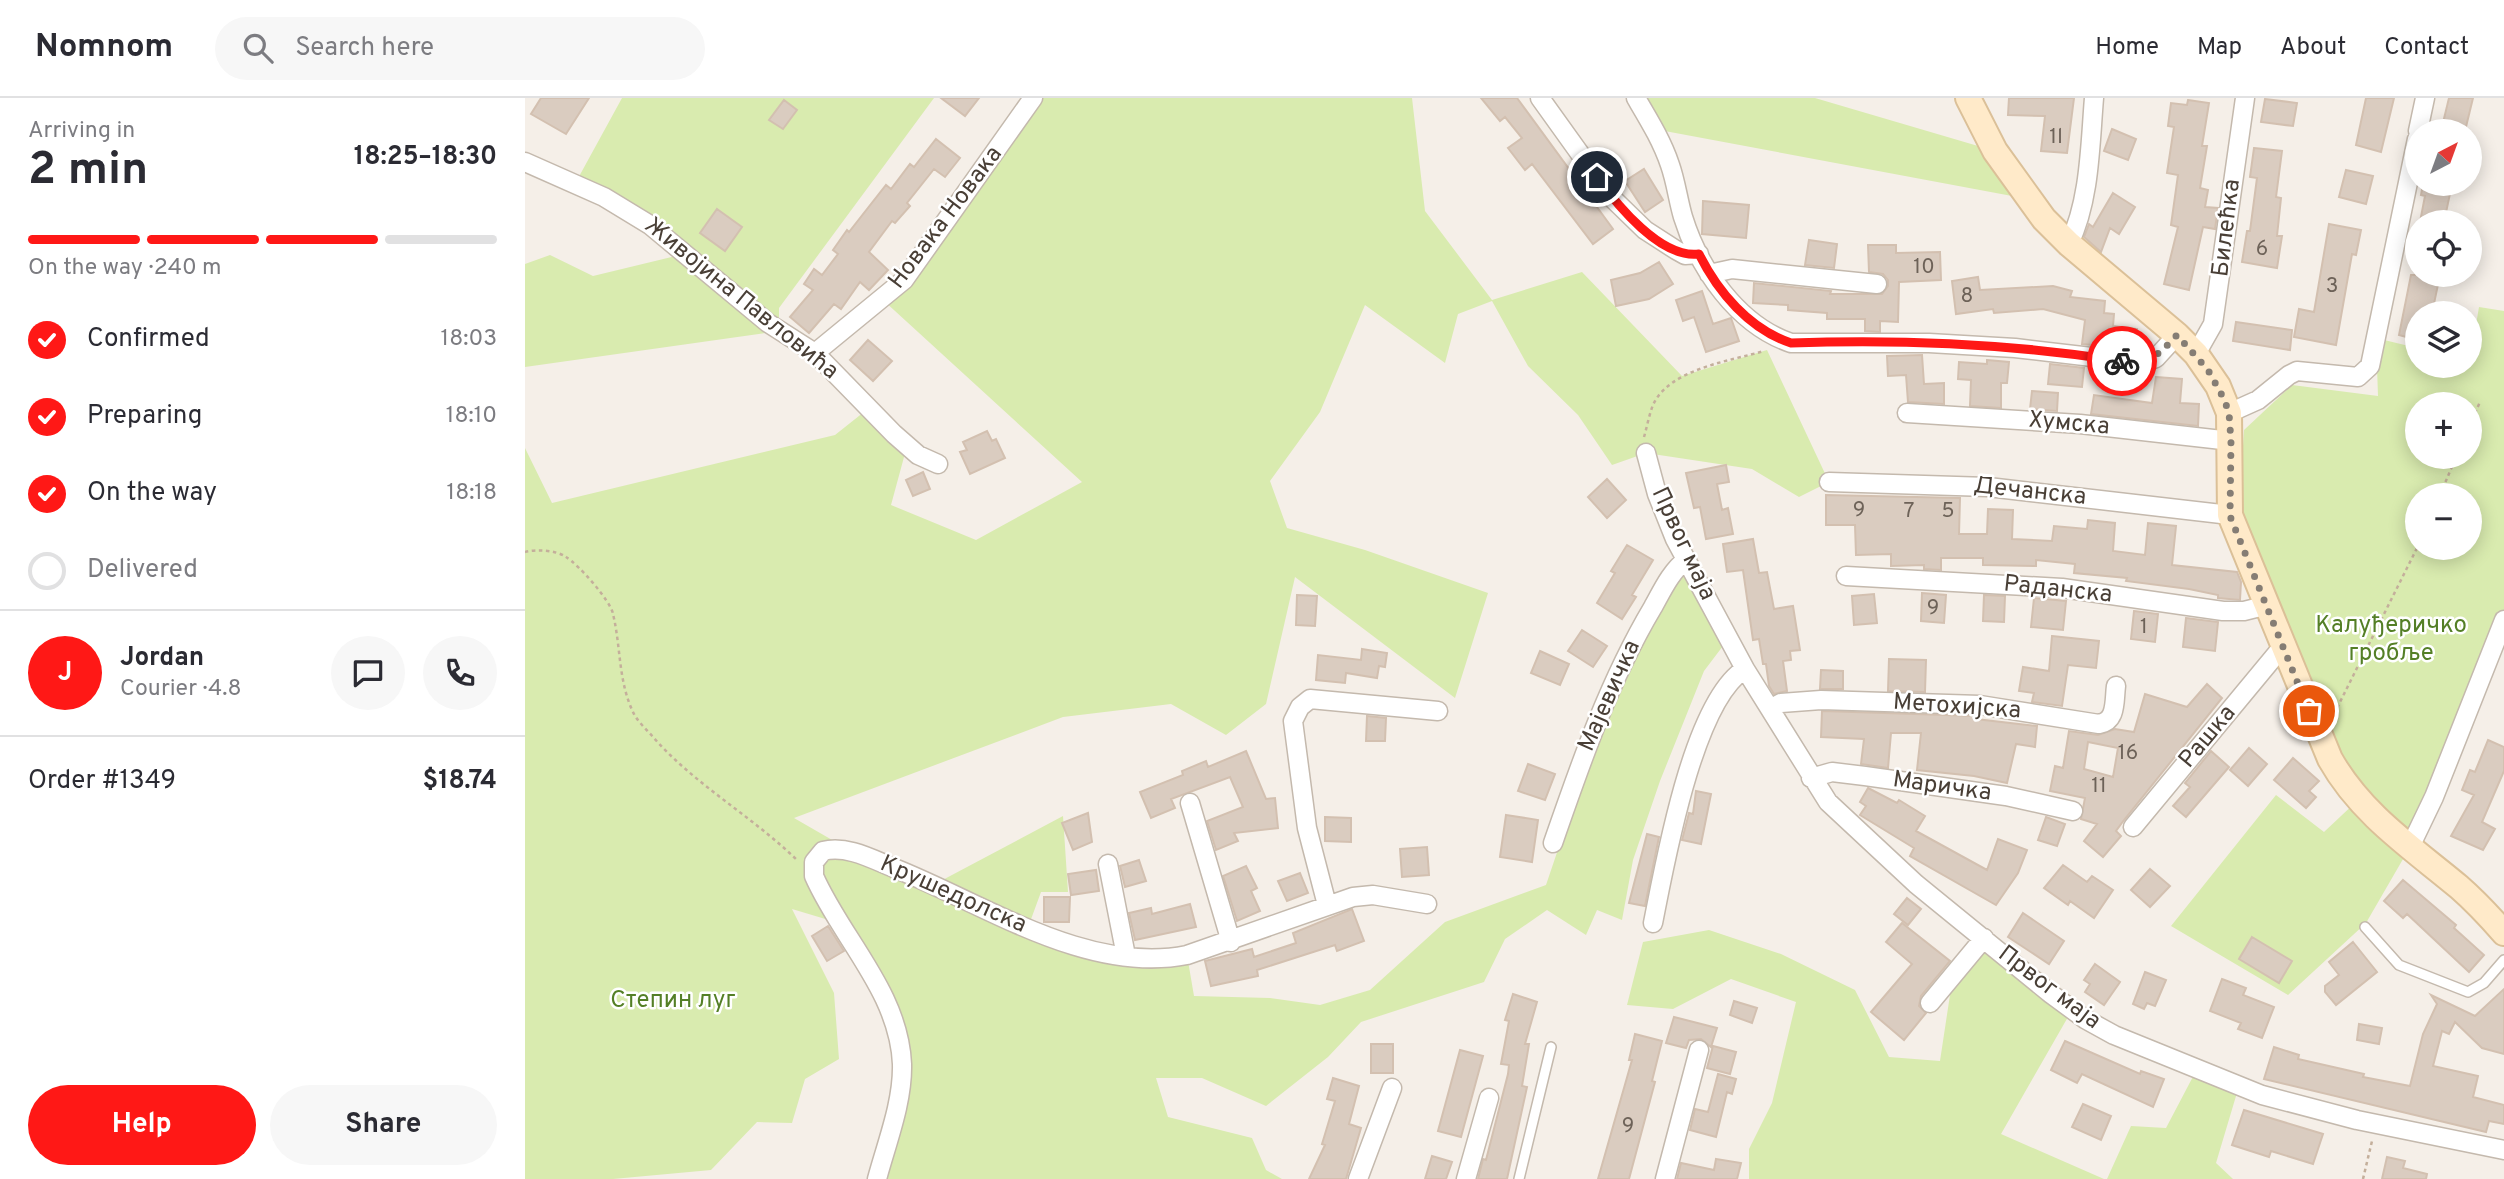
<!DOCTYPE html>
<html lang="en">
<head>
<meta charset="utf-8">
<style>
	:root { --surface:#fff; --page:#f7f7f7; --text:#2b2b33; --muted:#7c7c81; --line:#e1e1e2; --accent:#ff1816 }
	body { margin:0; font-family:Overpass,sans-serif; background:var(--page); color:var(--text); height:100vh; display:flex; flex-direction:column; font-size:26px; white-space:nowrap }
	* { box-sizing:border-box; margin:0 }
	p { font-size:23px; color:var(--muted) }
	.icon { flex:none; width:38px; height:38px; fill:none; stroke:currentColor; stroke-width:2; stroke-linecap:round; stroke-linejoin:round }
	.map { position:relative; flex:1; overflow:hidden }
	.details { display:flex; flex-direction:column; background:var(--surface); width:525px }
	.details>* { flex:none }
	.needle { width:46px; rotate:41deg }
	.tools { position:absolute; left:1880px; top:21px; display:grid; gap:14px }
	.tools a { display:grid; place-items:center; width:77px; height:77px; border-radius:50%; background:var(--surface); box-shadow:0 4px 18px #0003; font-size:35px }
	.pin { position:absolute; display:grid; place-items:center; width:60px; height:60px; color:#fff; margin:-30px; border:4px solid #fff; border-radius:50%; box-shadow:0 2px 7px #0007 }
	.courier { position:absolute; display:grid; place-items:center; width:70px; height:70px; margin:-35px; border:5px solid #ff1816; border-radius:50%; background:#fff; color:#222; box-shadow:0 2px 9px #0007 }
	.headline em { font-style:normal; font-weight:700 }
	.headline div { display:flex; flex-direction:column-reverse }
	.headline { display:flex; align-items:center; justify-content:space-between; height:119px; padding:0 28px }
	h1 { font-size:46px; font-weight:700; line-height:52px }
	.bar { display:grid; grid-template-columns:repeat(4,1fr); gap:10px 7px; align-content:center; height:84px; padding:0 28px }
	.bar i { height:9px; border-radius:5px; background:var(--line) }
	.bar .current { background:var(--accent) }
	.bar p { grid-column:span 4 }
	.line { display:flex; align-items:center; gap:18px; padding:0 28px; border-top:2px solid var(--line) }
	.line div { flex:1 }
	.round { display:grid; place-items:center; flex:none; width:74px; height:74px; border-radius:37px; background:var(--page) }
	ol { padding:0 28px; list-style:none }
	li { display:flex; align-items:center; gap:21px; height:77px }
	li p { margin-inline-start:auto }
	li .icon { padding:7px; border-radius:50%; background:var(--accent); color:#fff; stroke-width:4 }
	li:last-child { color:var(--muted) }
	li i { width:38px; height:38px; border:4px solid var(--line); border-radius:50% }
	.cta { display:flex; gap:14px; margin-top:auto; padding:14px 28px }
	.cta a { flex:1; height:80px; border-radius:42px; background:var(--accent); color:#fff; font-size:28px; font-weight:700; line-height:80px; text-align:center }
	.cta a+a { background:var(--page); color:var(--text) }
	header { display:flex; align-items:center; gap:42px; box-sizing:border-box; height:98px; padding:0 35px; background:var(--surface); border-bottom:2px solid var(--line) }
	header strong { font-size:33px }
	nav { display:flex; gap:38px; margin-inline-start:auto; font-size:24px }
	.search { width:490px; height:63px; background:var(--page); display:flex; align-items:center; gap:18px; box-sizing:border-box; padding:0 24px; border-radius:38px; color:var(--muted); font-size:26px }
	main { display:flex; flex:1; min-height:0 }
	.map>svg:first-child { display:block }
	.green { fill:#d9ebaf; fill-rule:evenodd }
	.building { fill:#daccc0; stroke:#d3c0b0; stroke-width:2; fill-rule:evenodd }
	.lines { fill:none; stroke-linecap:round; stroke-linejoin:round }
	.lane-casing { stroke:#c4b9ad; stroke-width:12 }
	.street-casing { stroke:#c4b9ad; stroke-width:21 }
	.secondary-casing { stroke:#dbc098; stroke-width:28 }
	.path { stroke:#c4af9b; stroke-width:2.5; stroke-dasharray:3.5 3.5; stroke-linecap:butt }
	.lane { stroke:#fff; stroke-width:9 }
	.street { stroke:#fff; stroke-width:18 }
	.secondary { stroke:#ffeac9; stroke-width:24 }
	.done { stroke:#857d74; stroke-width:7; stroke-dasharray:0 12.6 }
	.route { stroke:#ff1816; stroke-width:9 }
	.labels { text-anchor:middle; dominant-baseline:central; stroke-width:5; stroke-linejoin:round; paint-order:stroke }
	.number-label { font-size:21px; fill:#6d6258 }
	.street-label { font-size:24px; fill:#493f36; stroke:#fff }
	.park-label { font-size:24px; fill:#547f26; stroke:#fff }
</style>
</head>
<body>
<header>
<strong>Nomnom</strong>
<div class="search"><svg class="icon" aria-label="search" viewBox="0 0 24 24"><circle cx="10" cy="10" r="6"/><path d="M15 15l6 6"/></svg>Search here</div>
<nav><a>Home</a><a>Map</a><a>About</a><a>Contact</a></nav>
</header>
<main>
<section class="details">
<div class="headline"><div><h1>2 min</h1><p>Arriving in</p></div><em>18:25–18:30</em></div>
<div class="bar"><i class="current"></i><i class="current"></i><i class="current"></i><i></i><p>On the way · 240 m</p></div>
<ol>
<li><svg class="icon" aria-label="check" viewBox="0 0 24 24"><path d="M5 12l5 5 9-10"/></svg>Confirmed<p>18:03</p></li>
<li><svg class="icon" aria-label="check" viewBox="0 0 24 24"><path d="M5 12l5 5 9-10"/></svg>Preparing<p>18:10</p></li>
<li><svg class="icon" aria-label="check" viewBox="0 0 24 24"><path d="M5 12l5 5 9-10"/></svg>On the way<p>18:18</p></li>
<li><i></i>Delivered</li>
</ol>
<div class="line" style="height:126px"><b class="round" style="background:var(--accent);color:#fff">J</b><div><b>Jordan</b><p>Courier · 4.8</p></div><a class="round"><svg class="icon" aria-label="chat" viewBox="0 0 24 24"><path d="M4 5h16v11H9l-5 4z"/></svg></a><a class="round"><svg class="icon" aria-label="phone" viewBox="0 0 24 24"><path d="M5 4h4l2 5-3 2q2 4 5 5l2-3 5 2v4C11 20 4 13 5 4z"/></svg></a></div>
<div class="line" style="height:91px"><div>Order #1349</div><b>$18.74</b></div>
<div class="cta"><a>Help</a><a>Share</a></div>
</section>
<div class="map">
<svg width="1979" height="1081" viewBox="0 0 1979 1081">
	<rect width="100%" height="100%" fill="#f5efe8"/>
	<path class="green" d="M97 0H409L254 210V233L0 269V166L25 157 68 178 159 156 51 84Z
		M505 0H887L900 113 967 202 1057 174 1157 278 1242 252 1304 384 1274 399 1227 371 1121 355 1087 367 1053 317 1003 268 967 203 933 216 920 265 840 207 795 314 745 383 762 430 840 452 963 495 930 600 770 479 741 606 701 637 646 606 538 619 269 720 328 754 410 786 538 718 543 794H516L505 824 566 851 662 857 669 898 745 900 795 907 845 892 920 824 1021 787 1093 574 1161 462 1204 540 1179 573 1135 683 1108 762 1097 822 1072 812 1061 837 1022 812 980 841 959 884 836 924 803 959 741 1008 677 980H631L643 1019 727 1040 741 1072 757 1081H360L372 1009 368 917 317 826 267 811 309 895 314 961 280 981 267 1025 232 1024 186 1072 88 1081H0V350L27 405 310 337 344 310 382 348 366 407 451 442 557 384 358 202Z
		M1111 0H1290L1470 53 1503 101 1129 31Z
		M1954 209 1979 213V520L1886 736 1842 703 1806 648 1714 411 1719 332 1767 287 1853 298 1851 240 1892 250V268H1944ZM1892 306H1944V359H1892ZM1892 397H1944V450H1892Z
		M1751 697 1799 734 1833 702 1885 749 1841 825 1763 897 1646 828Z
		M1184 832 1256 856 1330 892 1364 959 1415 963 1428 877 1459 840 1547 912 1476 1036 1579 1081H1224V1051L1247 1005 1271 904 1206 881 1148 911 1102 907 1118 844Z
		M1672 971 1714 988 1691 1065 1708 1081H1582L1606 1028 1641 1030Z"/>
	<path class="building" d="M16 0H64L41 36 6 16Z
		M416 0H454L440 18Z
		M956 0H992L1088 131 1068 146 1007 66 1000 72 983 50 997 40 980 19 975 23Z
		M1484 0H1549L1542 55 1516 53 1520 18 1483 17Z
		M1841 0H1869L1856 54 1831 47Z
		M1924 0H1948L1940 33H1916Z
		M1740 1 1772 5 1768 28 1736 24Z
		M259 2 272 12 258 31 244 22Z
		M1663 2 1684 5 1677 48H1682L1675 90 1683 92 1680 109 1693 110 1690 131 1678 129 1664 192 1639 186 1653 129 1646 127 1653 77 1642 75 1649 29 1643 28 1646 5 1662 7Z
		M1587 31 1611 41 1603 62 1579 53Z
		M411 41 435 60 420 79 409 71 382 105 385 108 370 125 367 123 344 154 363 172 344 192 335 184 316 211 309 206 284 235 265 219 288 192 279 186 289 171 297 177 313 156 308 152 322 132 324 134 361 87 366 91 385 66 389 69Z
		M1729 50 1757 53 1751 99 1756 100 1752 138H1757L1752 170 1717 164 1722 133H1725L1732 80 1725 79Z
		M1119 71 1138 102 1120 114 1100 83Z
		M1821 72 1848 78 1841 106 1814 99Z
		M1898 86H1927L1919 124H1895L1900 98 1896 97Z
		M1588 95 1610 109 1594 136 1585 130 1576 154 1559 139 1564 126 1568 129Z
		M1178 103 1224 107 1221 140 1177 136Z
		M192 111 217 129 200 153 175 135Z
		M1804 126 1836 132 1831 157 1827 156 1811 247 1769 239 1774 211 1789 214Z
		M1284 142 1312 146 1309 170 1280 167Z
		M1343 147H1371V155L1415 154 1416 182 1374 184 1373 224 1355 223V234L1340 233V221H1302V215L1263 212V207L1228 205 1229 185 1306 193 1305 196H1357L1363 188V182L1358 176 1344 174Z
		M1134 164 1148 186 1124 201 1091 208 1086 182 1115 175Z
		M1886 177H1915L1907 215H1892V242L1874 237Z
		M1453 179 1455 192 1528 188 1547 193 1545 199 1580 203 1579 215 1589 216 1588 228 1612 231 1610 251 1557 246 1560 222 1518 211 1469 215 1468 211 1431 216 1427 183Z
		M1177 193 1188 226 1206 220 1214 243 1181 254 1169 219 1158 223 1151 202Z
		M1711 224 1767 232 1765 252 1708 243Z
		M343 242 367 263 348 283 325 262Z
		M1397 257 1399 286 1419 285V306L1383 304 1381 277 1363 278 1362 258Z
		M1462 262 1484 264 1482 285H1476V310L1445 308 1446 282 1433 281 1434 264 1462 266Z
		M1525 266 1559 270 1557 289 1523 286Z
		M1631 279 1657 281 1655 305 1674 306 1673 328 1566 316 1569 297 1627 305Z
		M1507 293 1533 295 1532 313 1505 311Z
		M462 333 467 343 471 341 480 360 445 376 435 354 442 352 438 344Z
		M1201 367 1204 384 1192 386 1197 412 1203 410 1208 436 1181 441 1175 409 1169 410 1161 375Z
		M398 374 405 391 388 398 381 382Z
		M1082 381 1101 402 1082 420 1063 399Z
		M1301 397 1435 400 1434 436H1462L1463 411 1488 412 1487 441 1527 443 1529 428 1562 431 1563 422 1590 425 1588 453 1620 457 1623 425 1651 428 1647 467 1712 474 1716 484 1715 502 1693 500V497L1664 491 1601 483 1602 480 1549 475 1550 466 1511 462V468L1458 467V460H1416V472L1399 471V467L1366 468V456L1331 457 1330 427H1301Z
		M1228 441 1234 475 1242 474 1249 511 1268 508 1275 552 1265 553 1266 562 1258 563 1262 593 1249 596 1244 588 1241 566H1238L1234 541 1228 542 1218 472 1202 474 1198 446Z
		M1102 447 1128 462 1107 497 1111 499 1097 521 1072 505 1090 475 1086 473Z
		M1397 495 1421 497 1419 525 1396 523Z
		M1349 496 1352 525 1329 527 1327 498Z
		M772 497 792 498 790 528 771 527Z
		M1459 497 1480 498 1479 524 1458 523Z
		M1509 500 1541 503 1538 532 1506 529Z
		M1609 513 1633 516 1630 544 1606 541Z
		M1661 520 1693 524 1690 553 1658 549Z
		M1057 532 1082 548 1068 569 1043 553Z
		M1527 538 1574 543 1571 570 1543 567 1537 608 1507 604 1509 595 1494 593 1498 569 1524 573Z
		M837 551 862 555 860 569 854 568 852 580 821 575 820 585 791 582 793 557 836 562Z
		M1015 553 1044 566 1035 587 1006 575Z
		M1364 561 1401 562 1400 594 1363 593Z
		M1296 572 1318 573V591H1295Z
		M1682 586 1697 600 1599 722 1591 733 1596 738 1578 759 1559 743 1572 726 1556 721 1560 700 1525 693 1530 668 1538 670 1544 633 1573 637 1590 631 1609 634 1620 596 1662 609ZM1563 644 1593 650 1588 679 1559 671Z
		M1297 613 1451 618V621L1512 628 1510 649 1491 646 1482 685 1449 678 1392 672 1396 635H1366L1363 670 1336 666 1339 641 1296 639Z
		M842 618 861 620 860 643H841Z
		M1963 642 1979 649V673L1957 724 1970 731 1958 752 1926 738 1949 697 1937 692 1945 672 1950 674Z
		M1724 650 1742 666 1723 688 1705 672Z
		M721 653 741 701 750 700 753 730 709 735 713 743 691 752 682 723 718 709 705 679 646 701 650 710 626 720 615 694 658 677 657 673 681 663 683 669Z
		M1686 653 1704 669 1661 719 1648 708 1665 689 1660 685Z
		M1768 660 1794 683 1784 693 1791 699 1781 710 1749 682Z
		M1003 666 1030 676 1020 702 993 693Z
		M1343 690 1372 705 1374 702 1400 718 1391 733 1462 772 1473 741 1502 752 1493 775 1471 807 1385 758 1389 750 1335 717 1341 708 1335 704Z
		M1171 693 1186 696 1176 746 1157 742 1164 715 1168 716Z
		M563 715 567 744 548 752 537 725Z
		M981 717 1013 722 1007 764 975 759Z
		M800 719 826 720V744L800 743Z
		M1521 719 1540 726 1532 748 1513 742Z
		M1122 736 1134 739 1120 808 1104 805Z
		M902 749 904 777 877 779 875 751Z
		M614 762 621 783 600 789 595 768Z
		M1538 767 1562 784 1567 778 1588 792 1569 820 1545 803 1543 807 1519 790Z
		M721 768 732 790 726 793 735 813 712 823 698 778Z
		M1625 771 1645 788 1625 809 1606 792Z
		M571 772 574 793 546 797 543 776Z
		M775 775 783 795 762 803 753 783Z
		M1878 782 1931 827 1929 830 1959 857 1944 874 1882 816 1878 820 1859 803Z
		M519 799H545L544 824H519Z
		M1382 800 1396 811 1383 827 1369 816Z
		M665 806 671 829 610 842 604 815 626 810 627 816Z
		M827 811 839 843 812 853 810 847 732 872 733 878 686 888 680 863 727 851 729 859 771 845 768 835Z
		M1498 815 1539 843 1524 866 1483 839Z
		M1377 825 1425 863 1396 898 1394 908 1401 915 1379 942 1346 914 1387 866 1361 844Z
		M303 828 319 853 302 863 287 838Z
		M1727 839 1767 863 1754 885 1714 861Z
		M1828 844 1852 874 1811 907 1800 894V888L1814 877 1804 864Z
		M1570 866 1595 884 1579 907 1560 894 1565 886 1559 882Z
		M1620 874 1641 882 1630 908 1622 905 1619 911 1608 906Z
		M1697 881 1721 890 1718 897 1749 909 1737 940 1713 931 1716 925 1685 913Z
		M1979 891V956L1957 950 1930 924 1924 936 1917 933 1908 968 1953 978 1948 999 1979 1007V1026L1964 1023 1961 1034 1739 981 1749 949 1774 957 1773 961 1839 976 1838 979 1885 988 1898 936 1912 906 1906 897 1950 918Z
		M988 896 1012 904 1000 946H1004L997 988 1002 989 982 1081H953L958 1061 961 1062 983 976 984 967 976 966 984 923 980 922Z
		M1209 903 1232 910 1227 925 1205 917Z
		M1149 919 1192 930 1186 949 1176 941 1164 942 1161 950 1141 945Z
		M1834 926 1857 930 1854 946 1832 942Z
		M1110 936 1137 943 1127 983 1130 984 1104 1081H1073L1107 962H1104Z
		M1540 943 1615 976 1616 973 1639 981 1628 1009 1557 976 1552 985 1526 972Z
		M846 946H868V975H846Z
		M1188 948 1211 954 1205 976 1182 970Z
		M935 952 958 958 936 1039 913 1033Z
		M1193 976 1211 981 1207 996 1202 994 1191 1039 1165 1032 1170 1011 1183 1014Z
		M808 980 834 988 824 1026 836 1030 821 1081H784L800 1047 797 1046 810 1003 802 1001Z
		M1558 1006 1586 1018 1576 1042 1547 1029Z
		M1719 1012 1798 1036 1788 1066 1746 1053 1744 1059 1707 1047Z
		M907 1058 927 1064 921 1081H900Z
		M1862 1059 1880 1063 1878 1070 1902 1076 1901 1081H1857Z
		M1191 1061 1216 1065 1212 1081H1152L1156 1065 1189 1072Z"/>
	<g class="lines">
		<defs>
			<path id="lane" d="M1840 829 1874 867 1943 894 1959 885 1979 862
				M994 1081 1026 949"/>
			<path id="street" d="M1015 0 1086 99 1120 132 1151 152 1160 157 1174 156
				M1111 0C1124 22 1137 43 1145 67 1151 84 1153 102 1158 119 1174 171 1213 227 1266 245H1404L1490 250 1618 265 1631 260 1652 237
				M1893 33 1900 0
				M0 64 79 99 125 127 243 225 290 255 369 336 393 357 413 366
				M1544 146C1565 102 1565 48 1569 0
				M1184 176 1207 171 1352 186
				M290 255 379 182 508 0
				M1671 256 1688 226 1720 0
				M1382 315 1555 326 1706 343
				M1704 315 1733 302 1764 277 1772 273 1833 279 1845 268 1892 41
				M1121 355 1132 396 1150 441 1220 571 1303 704 1391 786 1526 896 1560 921 1589 937 1737 997 1832 1022 1979 1052
				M1304 384 1463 389 1705 417
				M1321 478 1537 490 1698 513H1719L1743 507
				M1245 611 1256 605 1296 602 1455 607 1574 626C1592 623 1589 603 1591 588
				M1286 680 1307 674 1340 678 1481 698 1548 713
				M665 705 706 844
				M1608 729 1758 548
				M1028 745C1056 664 1084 583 1128 509 1137 493 1146 473 1161 462
				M1885 749 1909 699 1979 522
				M583 766 601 858
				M802 807 782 730 768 623 775 609 785 601 913 613
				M1128 825C1140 765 1168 603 1220 571
				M1405 905 1459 840
				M352 1081C362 1044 378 1004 377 966 374 894 316 840 289 778V764L298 753C322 747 347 761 369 770 458 805 562 877 662 857L828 799 848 797 902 806
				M833 1081 867 990
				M941 1081 964 1000
				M1140 1081 1174 952"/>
			<path id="secondary" d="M1443 0 1470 53 1519 121 1544 146 1652 237 1671 256 1693 288 1704 315 1705 417 1805 661C1836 716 1886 749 1934 789 1950 803 1965 819 1979 835"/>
		</defs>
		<use href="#lane" class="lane-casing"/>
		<use href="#street" class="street-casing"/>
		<use href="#secondary" class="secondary-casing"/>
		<path class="path" d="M1944 328 1955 304
			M1119 339C1122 329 1124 317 1128 307 1144 271 1205 263 1239 253
			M1915 397 1931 359
			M0 454C12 451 31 452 41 459 53 466 86 503 88 516 96 549 93 582 108 614 112 623 121 631 128 639 170 687 227 718 273 763
			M1809 616 1892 450
			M1838 1081 1847 1043"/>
		<use href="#lane" class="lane"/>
		<use href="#street" class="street"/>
		<use href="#secondary" class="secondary"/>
	</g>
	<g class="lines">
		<path class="done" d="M1597 263C1625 267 1634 256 1652 237L1683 272 1699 301 1704 315 1706 343 1705 418 1784 613"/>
		<path class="route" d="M1072 79C1092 107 1136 161 1174 156 1193 194 1224 231 1266 245 1376 241 1488 246 1597 263"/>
	</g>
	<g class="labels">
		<g class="number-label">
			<text x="1531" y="39">1l</text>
			<text x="1737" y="151">6</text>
			<text x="1399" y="169">10</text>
			<text x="1807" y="188">3</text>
			<text x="1442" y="198">8</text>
			<text x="1334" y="412">9</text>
			<text x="1384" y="413">7</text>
			<text x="1423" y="413">5</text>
			<text x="1408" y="510">9</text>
			<text x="1619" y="529">1</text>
			<text x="1603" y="655">16</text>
			<text x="1574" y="688">11</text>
			<text x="1103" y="1028">9</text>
		</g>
		<g class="street-label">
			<text transform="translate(421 120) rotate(-53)">Новака Новака</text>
			<text transform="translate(1702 130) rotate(-83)">Билећка</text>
			<text transform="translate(216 201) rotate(39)">Живојина Павловића</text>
			<text transform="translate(1544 326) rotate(5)">Хумска</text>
			<text transform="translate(1505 394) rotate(6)">Дечанска</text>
			<text transform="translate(1158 446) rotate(65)">Првог маја</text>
			<text transform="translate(1533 492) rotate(6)">Раданска</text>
			<text transform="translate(1085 598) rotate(-66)">Мајевичка</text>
			<text transform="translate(1432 609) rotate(4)">Метохијска</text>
			<text transform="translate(1683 639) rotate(-50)">Рашка</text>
			<text transform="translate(1417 689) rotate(8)">Маричка</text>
			<text transform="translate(428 797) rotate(24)">Крушедолска</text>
			<text transform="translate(1524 890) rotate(37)">Првог маја</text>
		</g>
		<g class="park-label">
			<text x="1866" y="528">Калуђеричко<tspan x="1866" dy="28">гробље</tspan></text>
			<text x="148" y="903">Степин луг</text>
		</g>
	</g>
</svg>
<div class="tools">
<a><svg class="needle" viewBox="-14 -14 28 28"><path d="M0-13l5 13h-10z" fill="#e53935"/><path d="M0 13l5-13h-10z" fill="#7c7c81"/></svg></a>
<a><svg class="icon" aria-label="locate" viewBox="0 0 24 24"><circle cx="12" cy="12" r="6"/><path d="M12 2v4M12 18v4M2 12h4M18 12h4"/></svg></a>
<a><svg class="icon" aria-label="layers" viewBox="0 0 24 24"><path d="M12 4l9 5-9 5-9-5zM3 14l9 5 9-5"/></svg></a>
<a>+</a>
<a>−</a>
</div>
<div class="pin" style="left:1784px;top:613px;background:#ea580c"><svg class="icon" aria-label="bag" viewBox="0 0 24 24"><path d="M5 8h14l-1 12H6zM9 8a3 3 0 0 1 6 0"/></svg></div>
<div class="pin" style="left:1072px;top:79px;background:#1f2937"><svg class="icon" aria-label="home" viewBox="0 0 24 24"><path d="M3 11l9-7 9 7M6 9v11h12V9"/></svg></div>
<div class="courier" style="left:1597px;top:263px"><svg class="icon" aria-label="bike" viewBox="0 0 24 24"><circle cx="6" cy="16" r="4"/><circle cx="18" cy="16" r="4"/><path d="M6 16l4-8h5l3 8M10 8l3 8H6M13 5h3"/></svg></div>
</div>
</main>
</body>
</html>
